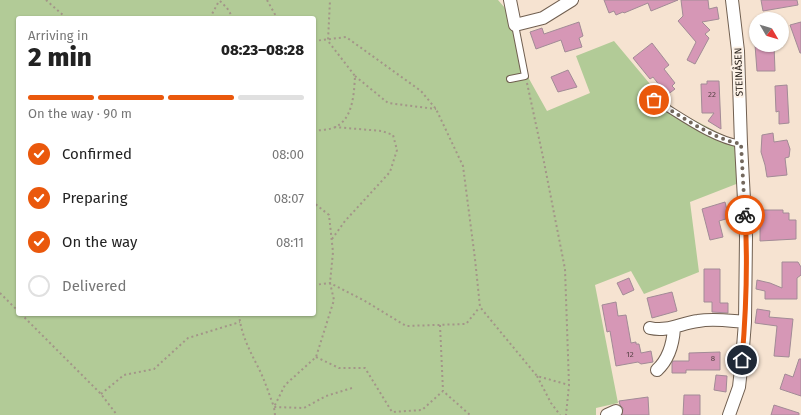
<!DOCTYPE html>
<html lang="en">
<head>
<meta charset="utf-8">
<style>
	:root { --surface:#fff; --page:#f6f6f6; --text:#222; --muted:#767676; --line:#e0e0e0; --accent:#ea580c }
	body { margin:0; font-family:"Fira Sans",sans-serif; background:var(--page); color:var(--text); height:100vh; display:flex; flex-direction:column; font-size:15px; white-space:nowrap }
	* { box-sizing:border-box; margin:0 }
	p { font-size:13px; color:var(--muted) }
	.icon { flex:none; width:22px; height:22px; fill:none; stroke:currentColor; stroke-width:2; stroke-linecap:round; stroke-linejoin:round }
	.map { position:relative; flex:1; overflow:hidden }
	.details { position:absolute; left:16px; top:16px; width:300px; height:300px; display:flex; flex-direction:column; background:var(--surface); border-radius:4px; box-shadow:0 1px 3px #0004 }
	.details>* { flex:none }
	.needle { width:26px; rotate:128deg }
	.buttons { position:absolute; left:749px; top:12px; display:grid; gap:8px }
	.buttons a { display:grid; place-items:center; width:40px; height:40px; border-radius:50%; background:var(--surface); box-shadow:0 1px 3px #0004; font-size:20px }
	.pin { position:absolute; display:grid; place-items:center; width:34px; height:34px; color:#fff; margin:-17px; border:2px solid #fff; border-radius:50%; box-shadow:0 1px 4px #0007 }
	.courier { position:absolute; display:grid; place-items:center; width:40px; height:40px; margin:-20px; border:3px solid #ea580c; border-radius:50%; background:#fff; color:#222; box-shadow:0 1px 5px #0007 }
	.headline em { font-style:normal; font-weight:800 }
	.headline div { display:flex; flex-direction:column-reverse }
	.headline { display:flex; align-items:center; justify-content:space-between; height:68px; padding:0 12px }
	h1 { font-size:26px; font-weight:800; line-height:30px }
	.bar { display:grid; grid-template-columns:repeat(4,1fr); gap:6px 4px; align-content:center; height:48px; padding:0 12px }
	.bar i { height:5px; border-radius:3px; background:var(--line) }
	.bar .current { background:var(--accent) }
	.bar p { grid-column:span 4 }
	ol { padding:0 12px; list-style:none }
	li { display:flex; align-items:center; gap:12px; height:44px }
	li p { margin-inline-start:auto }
	li .icon { padding:4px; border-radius:50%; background:var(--accent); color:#fff; stroke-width:4 }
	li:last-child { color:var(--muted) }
	li i { width:22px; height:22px; border:2px solid var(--line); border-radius:50% }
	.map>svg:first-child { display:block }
	.green { fill:#b2cb97; fill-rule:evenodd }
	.building { fill:#d697b6; stroke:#a28b96 }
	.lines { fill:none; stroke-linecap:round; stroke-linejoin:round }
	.lane-casing { stroke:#705f50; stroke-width:8 }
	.street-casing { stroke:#705f50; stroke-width:14 }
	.path { stroke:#a39588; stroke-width:2; stroke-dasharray:2 3; stroke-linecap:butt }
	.lane { stroke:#fff; stroke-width:6 }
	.street { stroke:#fff; stroke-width:12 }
	.done { stroke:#73685d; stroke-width:4; stroke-dasharray:0 7.2 }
	.route { stroke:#ea580c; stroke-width:5 }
	.labels { text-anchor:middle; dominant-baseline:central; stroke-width:4; stroke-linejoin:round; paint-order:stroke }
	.number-label { font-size:8px; fill:#564245 }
	.street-label { font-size:10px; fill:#2c251f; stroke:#fdf2e7 }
</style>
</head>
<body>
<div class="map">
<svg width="801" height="415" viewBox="0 0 801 415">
	<rect width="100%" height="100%" fill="#f6e3d1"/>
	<path class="green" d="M0 0H498L512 16 523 68 547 111 590 93 576 56 614 41 650 84 645 95 741 144 744 181 690 202 699 272 644 294 631 271 595 285 618 403 596 408V415H0ZM18 18H314V314H18Z"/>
	<path class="building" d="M604 0H678L651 11 648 3 624 13 623 12 616 15 614 11 609 13Z
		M681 0H708L709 9 717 7 719 19 702 22 710 30 705 34 709 38 695 64 687 60 696 42 678 21 683 16Z
		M761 0H797L798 5 763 11Z
		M579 22 583 36 579 38 582 47 565 52 561 40 536 49 530 32 542 28 544 34Z
		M801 22V53H800L790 25Z
		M652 43 669 65 664 69 675 83 672 86 675 89 667 95 653 77 650 79 633 58Z
		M755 45H774L775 71H757Z
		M568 70 577 87 558 92 551 77Z
		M707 81H719L721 129 708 121 714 113H702L701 84H707Z
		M787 85 789 123 779 124V111L776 112 775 86Z
		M773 133 774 142 787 140 790 149 789 157 785 158 787 175 767 177 765 165 761 152 762 135Z
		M725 202 729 218 719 221 723 237 710 240 702 209Z
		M760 210H783V213H789V220H796V239L760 241Z
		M782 262H798L801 267V275L797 278V299H765V291L756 289 757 280 770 283 782 288Z
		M704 269H720V303H728V313L712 312V302H704Z
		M629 278 634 290 623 295 617 283Z
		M672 292 677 311 652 318 647 298Z
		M616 302 618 316 626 315 631 343 636 342V344H639L641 353 651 351 653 362 641 364 638 362 616 366 610 331 607 332 602 305Z
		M757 309 770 311 769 317 793 319 789 357 774 356 777 326 755 323Z
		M720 352V370H686V373H672V363L673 361H689V353Z
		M799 359H801V396L780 389 785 374 793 377Z
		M716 375 727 376 726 392 714 390Z
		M684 395H700V415H683Z
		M648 397 649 415H622L623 408 620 405 619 401Z
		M774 405 799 413V415H771Z"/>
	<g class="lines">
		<defs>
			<path id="lane" d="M510 79 525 76 515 25
				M654 100C680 115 711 139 741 144"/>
			<path id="street" d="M510 0 515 25 543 18 572 0
				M650 328C668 332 681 323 698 321 714 318 730 321 745 322
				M657 370C669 359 673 344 674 328
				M607 415 616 411
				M729 415 739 387 742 360 745 322 746 237 741 144 738 51 732 0"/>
		</defs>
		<use href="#lane" class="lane-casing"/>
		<use href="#street" class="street-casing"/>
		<path class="path" d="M46 0 64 16V18
			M267 0 277 18
			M220 1 227 8 233 18
			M212 18 211 16 219 1
			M314 41 346 37 421 91 436 109 463 166 475 259 480 307 537 376 569 385
			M355 76 388 103 436 109
			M527 83 543 157 565 269 569 385 566 415
			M314 131C320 130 327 130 333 128 353 121 354 94 355 76L328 41 330 0
			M332 239 345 221 390 172 397 150 393 135 382 131 334 127
			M314 285 330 283 365 301 406 326 466 324 479 308
			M0 293 18 311
			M21 314 101 394 117 415
			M239 314C241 335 250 351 259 369 265 381 269 394 274 407L304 408 326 396 352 388
			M440 325 443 391
			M316 357 339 368H365L392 412 422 410 443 391 470 415
			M537 376 551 403 560 415
			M101 394 124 375 154 369 188 338 240 322
			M275 415 274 407 285 385 316 357 334 300 330 283 333 252 329 215 314 203"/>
		<use href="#lane" class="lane"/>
		<use href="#street" class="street"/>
	</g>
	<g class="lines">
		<path class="done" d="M654 100C679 115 713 139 741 144L745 215"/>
		<path class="route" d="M742 360C746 312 748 263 745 215"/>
	</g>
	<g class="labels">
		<g class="number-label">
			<text x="712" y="94">22</text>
			<text x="630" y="354">12</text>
			<text x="713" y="358">8</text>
		</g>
		<g class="street-label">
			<text transform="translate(739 72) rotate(-92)">STEINÅSEN</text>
		</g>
	</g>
</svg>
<div class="buttons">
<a><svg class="needle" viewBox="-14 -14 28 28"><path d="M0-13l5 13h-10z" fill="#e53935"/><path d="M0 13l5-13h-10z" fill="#767676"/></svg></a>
</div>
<div class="pin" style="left:654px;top:100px;background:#ea580c"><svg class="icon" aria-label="bag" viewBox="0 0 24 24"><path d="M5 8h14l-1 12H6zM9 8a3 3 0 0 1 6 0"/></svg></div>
<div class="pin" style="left:742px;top:360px;background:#1f2937"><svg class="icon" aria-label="home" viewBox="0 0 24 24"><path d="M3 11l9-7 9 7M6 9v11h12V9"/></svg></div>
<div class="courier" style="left:745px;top:215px"><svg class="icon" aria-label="bike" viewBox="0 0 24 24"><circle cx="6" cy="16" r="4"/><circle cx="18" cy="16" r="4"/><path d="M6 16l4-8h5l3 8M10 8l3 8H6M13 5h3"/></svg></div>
<section class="details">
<div class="headline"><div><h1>2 min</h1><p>Arriving in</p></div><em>08:23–08:28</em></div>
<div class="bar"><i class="current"></i><i class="current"></i><i class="current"></i><i></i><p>On the way · 90 m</p></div>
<ol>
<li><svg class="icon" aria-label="check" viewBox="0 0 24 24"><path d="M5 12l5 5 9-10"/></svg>Confirmed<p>08:00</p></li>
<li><svg class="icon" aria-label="check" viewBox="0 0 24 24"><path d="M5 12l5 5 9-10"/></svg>Preparing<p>08:07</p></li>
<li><svg class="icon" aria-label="check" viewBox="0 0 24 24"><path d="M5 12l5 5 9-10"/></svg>On the way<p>08:11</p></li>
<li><i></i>Delivered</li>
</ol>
</section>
</div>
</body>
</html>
